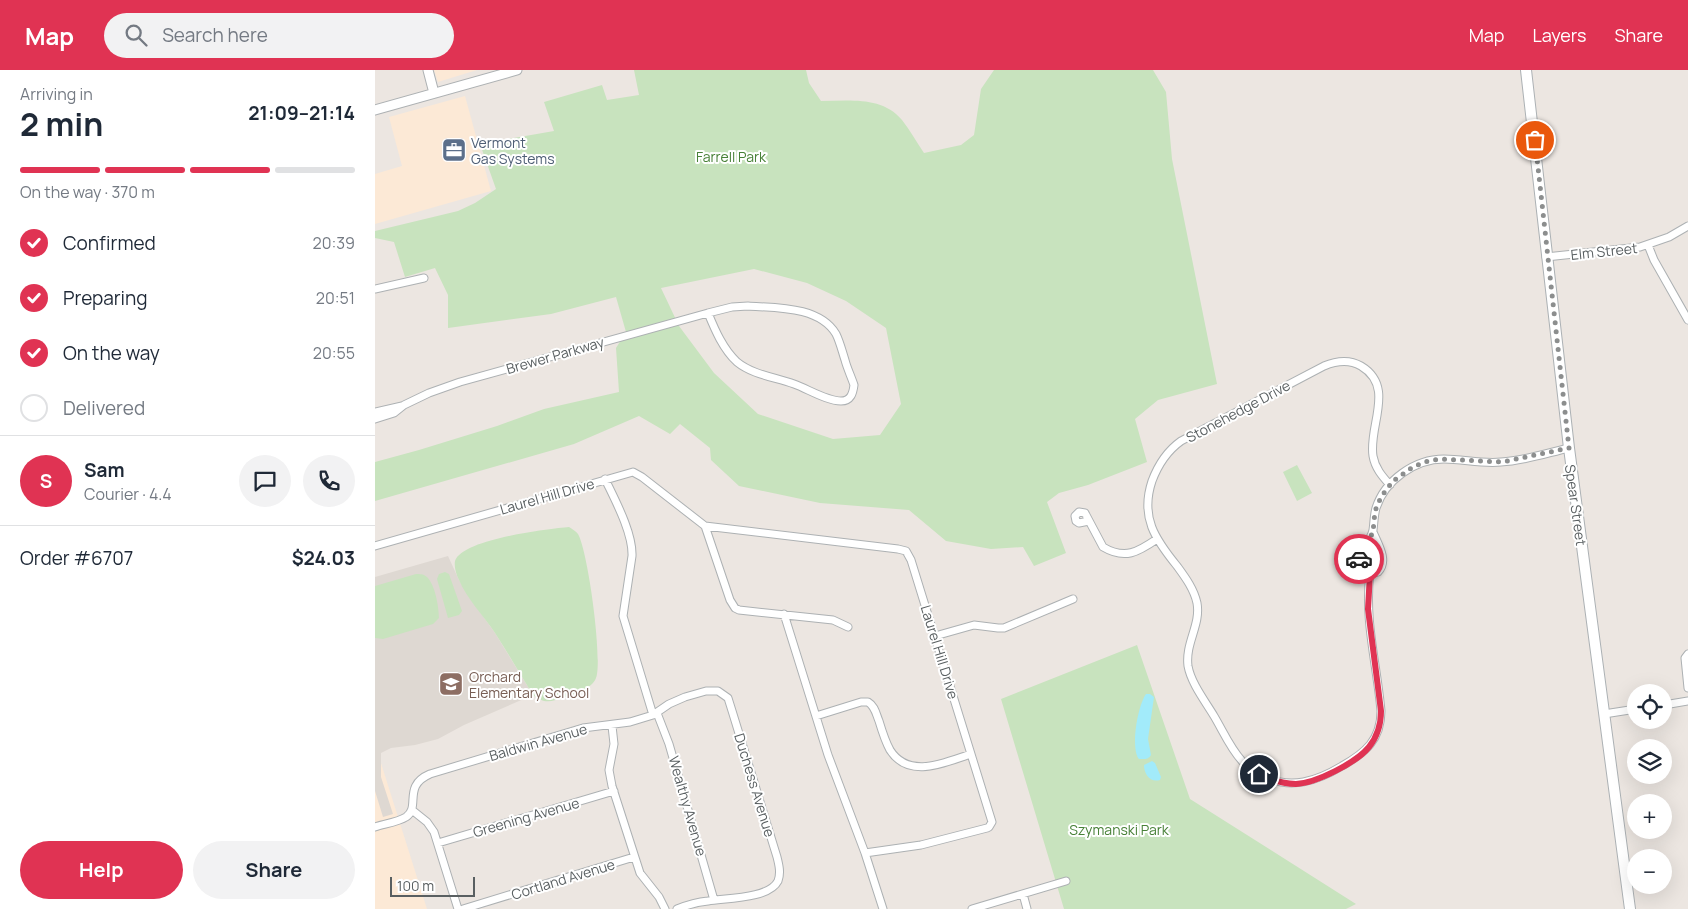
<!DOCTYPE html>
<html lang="en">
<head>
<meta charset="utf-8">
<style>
	:root { --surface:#fff; --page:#f2f2f3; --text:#1f2937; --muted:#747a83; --line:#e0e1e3; --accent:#e03353 }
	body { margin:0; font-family:Manrope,sans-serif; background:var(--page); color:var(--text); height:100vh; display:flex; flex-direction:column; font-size:19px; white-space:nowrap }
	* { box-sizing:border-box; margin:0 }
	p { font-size:16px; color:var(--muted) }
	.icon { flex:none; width:28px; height:28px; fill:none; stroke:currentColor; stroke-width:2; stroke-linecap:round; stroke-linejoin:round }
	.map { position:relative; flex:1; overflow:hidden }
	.details { display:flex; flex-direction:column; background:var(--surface); width:375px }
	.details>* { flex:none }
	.buttons { position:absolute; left:1252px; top:614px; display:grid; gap:10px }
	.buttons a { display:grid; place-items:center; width:45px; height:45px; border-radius:50%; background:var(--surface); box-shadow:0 5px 20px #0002; font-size:25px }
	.scale { position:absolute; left:15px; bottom:12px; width:85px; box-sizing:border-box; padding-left:5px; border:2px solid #595f61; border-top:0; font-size:14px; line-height:18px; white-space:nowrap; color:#595f61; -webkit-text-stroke:4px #fff; paint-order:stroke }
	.pin { position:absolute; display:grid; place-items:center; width:42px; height:42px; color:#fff; margin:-21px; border:2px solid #fff; border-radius:50%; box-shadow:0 1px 5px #0007 }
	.courier { position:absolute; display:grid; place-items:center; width:50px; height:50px; margin:-25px; border:4px solid #e03353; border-radius:50%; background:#fff; color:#222; box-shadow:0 1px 6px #0007 }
	.summary em { font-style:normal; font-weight:700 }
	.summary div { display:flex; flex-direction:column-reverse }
	.summary { display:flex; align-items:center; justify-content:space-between; height:85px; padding:0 20px }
	h1 { font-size:32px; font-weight:700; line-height:38px }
	.bar { display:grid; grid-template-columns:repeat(4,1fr); gap:8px 5px; align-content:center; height:60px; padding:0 20px }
	.bar i { height:6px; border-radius:4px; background:var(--line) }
	.bar .current { background:var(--accent) }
	.bar p { grid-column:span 4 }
	.line { display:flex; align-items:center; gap:12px; padding:0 20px; border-top:1px solid var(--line) }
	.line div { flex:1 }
	.round { display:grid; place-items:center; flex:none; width:52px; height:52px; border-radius:26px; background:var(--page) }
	ol { padding:0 20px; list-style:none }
	li { display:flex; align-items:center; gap:15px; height:55px }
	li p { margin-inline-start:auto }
	li .icon { padding:5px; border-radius:50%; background:var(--accent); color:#fff; stroke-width:4 }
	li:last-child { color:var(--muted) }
	li i { width:28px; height:28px; border:2px solid var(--line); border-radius:50% }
	.primary-button { display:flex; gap:10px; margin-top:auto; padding:10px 20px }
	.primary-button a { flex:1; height:58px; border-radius:30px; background:var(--accent); color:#fff; font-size:20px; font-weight:700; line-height:58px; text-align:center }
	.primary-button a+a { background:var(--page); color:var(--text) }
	header { display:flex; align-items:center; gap:30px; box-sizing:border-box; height:70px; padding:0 25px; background:var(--accent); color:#fff }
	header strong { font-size:24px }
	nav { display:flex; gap:28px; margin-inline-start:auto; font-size:18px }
	.search { width:350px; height:45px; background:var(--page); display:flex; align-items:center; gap:12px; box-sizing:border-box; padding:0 18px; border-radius:28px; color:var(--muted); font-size:19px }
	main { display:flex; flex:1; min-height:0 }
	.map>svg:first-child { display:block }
	.commercial { fill:#fce9d6 }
	.education { fill:#ded8d2 }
	.green { fill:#c8e3be; fill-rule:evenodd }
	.water { fill:#a2ebfa }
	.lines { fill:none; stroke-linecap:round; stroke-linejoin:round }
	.minor-casing { stroke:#adb1b3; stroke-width:9 }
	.tertiary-casing { stroke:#adb1b3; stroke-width:11 }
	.secondary-casing { stroke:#acb1b4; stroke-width:12 }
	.minor { stroke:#fff; stroke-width:7 }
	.tertiary { stroke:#fff; stroke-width:9 }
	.secondary { stroke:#fff; stroke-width:10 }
	.done { stroke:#8c8e8e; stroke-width:5; stroke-dasharray:0 9 }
	.route { stroke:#e03353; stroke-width:6 }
	.labels { text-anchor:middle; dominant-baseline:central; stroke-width:4; stroke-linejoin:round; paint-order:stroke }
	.service-label { font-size:14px; fill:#4e5e75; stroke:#fff; text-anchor:start }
	.park-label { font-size:14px; fill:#488138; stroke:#fff }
	.street-label { font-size:14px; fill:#595f61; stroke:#fff }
	.education-label { font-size:14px; fill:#785e54; stroke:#fff; text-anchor:start }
</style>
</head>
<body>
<header>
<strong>Map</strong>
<div class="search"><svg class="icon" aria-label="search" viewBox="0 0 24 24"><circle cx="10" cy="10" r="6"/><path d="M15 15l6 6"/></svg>Search here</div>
<nav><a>Map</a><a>Layers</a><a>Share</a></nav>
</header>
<main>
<section class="details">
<div class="summary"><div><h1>2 min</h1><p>Arriving in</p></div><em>21:09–21:14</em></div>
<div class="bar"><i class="current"></i><i class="current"></i><i class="current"></i><i></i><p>On the way · 370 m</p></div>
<ol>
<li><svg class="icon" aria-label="check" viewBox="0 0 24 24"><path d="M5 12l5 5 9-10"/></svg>Confirmed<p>20:39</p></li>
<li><svg class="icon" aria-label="check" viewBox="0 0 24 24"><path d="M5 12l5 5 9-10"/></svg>Preparing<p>20:51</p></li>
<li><svg class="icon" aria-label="check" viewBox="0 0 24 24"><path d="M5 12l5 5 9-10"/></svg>On the way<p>20:55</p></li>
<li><i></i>Delivered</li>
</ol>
<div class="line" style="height:90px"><b class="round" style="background:var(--accent);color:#fff">S</b><div><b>Sam</b><p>Courier · 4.4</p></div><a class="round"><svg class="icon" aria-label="chat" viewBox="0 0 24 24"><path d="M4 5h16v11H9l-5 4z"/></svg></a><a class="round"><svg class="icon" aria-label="phone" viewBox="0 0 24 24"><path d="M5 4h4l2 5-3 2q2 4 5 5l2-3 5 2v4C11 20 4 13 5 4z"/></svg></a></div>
<div class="line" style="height:65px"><div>Order #6707</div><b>$24.03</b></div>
<div class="primary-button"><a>Help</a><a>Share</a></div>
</section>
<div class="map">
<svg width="1313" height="839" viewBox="0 0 1313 839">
	<rect width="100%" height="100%" fill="#ece6e1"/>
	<path class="commercial" d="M59 0H102L63 12Z
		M90 26 116 121 0 154V104L27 96 14 47Z
		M0 674 52 839H0Z"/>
	<path class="education" d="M73 486 84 510 95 528 120 563 158 625 89 655 63 669 40 675 16 678 6 683V707L18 744 8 747 0 721V507Z"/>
	<path class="green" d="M259 0H431L434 13 446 31C474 31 507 26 527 50 535 60 542 73 549 83L586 75 599 65 606 19 619 0H778L791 22 797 89 842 314 783 330 760 349 772 392 713 415 684 423 672 432 691 483 659 496 648 477 616 479 571 471 534 440 445 433 364 416 336 390 335 378 305 354 295 364 264 346 199 374 0 431V392L44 380 122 356 169 339 244 322 241 278 251 262 241 227 176 244 73 258V225L60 198 30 207 19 172 0 168V161L83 141 100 133 121 119 105 74 179 61 169 32 227 15 232 30 264 25ZM379 199 432 213 471 231 511 258 526 334 505 365 458 369 383 344 339 303 304 256 286 218Z
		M922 395 937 423 922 431 908 402Z
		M194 457C197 459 201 461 203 464 213 481 228 590 221 608 217 619 200 623 190 627 176 632 169 634 158 625 145 604 133 583 120 563 108 545 92 529 84 510 81 504 79 497 80 491 87 469 172 459 194 457Z
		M70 502 74 504 87 541 84 545 73 548 62 509 64 504Z
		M41 504C42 504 48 504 49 505 60 510 64 538 64 548L58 554 8 569 0 568V516Z
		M762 575 815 729 981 834 971 839H689L626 629Z"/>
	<path class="water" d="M771 624H775L779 627 773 669 776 685C773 690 769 689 764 689 755 678 763 635 771 624Z
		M775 692 777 691 780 693 786 707 785 710C775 713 769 704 769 695Z"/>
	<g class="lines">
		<defs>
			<path id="minor" d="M1273 175 1279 190 1313 250
				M1171 187 1265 177 1294 167 1313 156
				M0 219 49 208
				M373 236C401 238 444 236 461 264 465 272 467 281 470 290 472 298 476 306 479 315 478 323 476 331 466 331 452 331 433 319 419 314 400 307 378 305 362 292 348 279 340 260 333 243L357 237Z
				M0 342 27 336
				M0 349 19 343 29 335 54 323 85 312 333 243
				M230 409C240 430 258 463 257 486L248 546 278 645
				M714 451 704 453 701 451 700 446 704 442 710 443 711 445 728 477C750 490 763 482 782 469
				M330 456 355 530 360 538 364 540 458 550 473 557
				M998 462C1003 474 1014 491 1003 502L995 504 986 499C979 485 995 474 998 460 999 453 999 445 1001 438 1010 410 1040 389 1069 389 1088 389 1107 394 1126 392 1149 391 1172 383 1194 378
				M0 476 258 402 267 407 330 456 523 479 531 481 536 490 617 752 614 757 612 758 546 775 490 783
				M995 504C989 549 1002 595 1006 641 1006 670 990 683 967 696 942 711 916 720 888 706 881 703 872 698 867 691 855 678 848 661 839 646 830 631 816 613 813 596 810 573 826 555 822 533 819 519 810 507 802 496 780 469 765 447 777 411 783 395 792 381 806 371L949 296C961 291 974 289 986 296 1021 317 993 356 998 386 1000 398 1007 406 1015 415
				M409 544 453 685 490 783 508 839
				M560 566 599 555 623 558H629L698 529
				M1313 584 1310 588 1313 618
				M1289 635 1313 631
				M282 643 294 674 339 830
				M1229 644 1261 639
				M441 646 486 632H493C500 636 501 644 504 651 507 661 510 671 515 680 534 710 571 692 596 684
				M237 656 239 674 234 700 237 716 265 803 284 827 290 839
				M37 740 52 752 59 762 83 839
				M0 757C9 754 23 752 31 747 46 737 27 716 55 704L208 658 255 652 278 645 294 634 310 627 331 621H343L353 628 358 644 402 787C404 795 406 803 403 811 394 829 350 828 333 831 322 832 312 835 302 839
				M63 773 239 721
				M648 824 652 839
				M88 839 259 787
				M597 839 691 811"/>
			<path id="tertiary" d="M53 0 59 23
				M0 40 142 0"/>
			<path id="secondary" d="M1151 0 1194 378 1255 839"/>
		</defs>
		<use href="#minor" class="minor-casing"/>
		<use href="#tertiary" class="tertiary-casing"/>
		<use href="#secondary" class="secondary-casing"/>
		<use href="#minor" class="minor"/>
		<use href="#tertiary" class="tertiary"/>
		<use href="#secondary" class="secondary"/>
	</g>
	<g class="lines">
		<path class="done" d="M984 489 998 462 1000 441 1006 427 1018 411 1038 397 1050 392 1064 389 1127 392 1194 378 1160 70"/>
		<path class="route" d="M884 704C896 710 908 714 921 714 941 713 981 693 994 677 1002 667 1006 655 1006 641L993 539 995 504 986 499 984 489"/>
	</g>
	<defs>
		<symbol id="office-square" viewBox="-11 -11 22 22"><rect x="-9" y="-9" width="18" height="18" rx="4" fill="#5c6f8a" stroke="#fff"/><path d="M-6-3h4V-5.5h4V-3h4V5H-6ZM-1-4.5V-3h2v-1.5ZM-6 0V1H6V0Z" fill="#fff"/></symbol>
		<symbol id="school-square" viewBox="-11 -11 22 22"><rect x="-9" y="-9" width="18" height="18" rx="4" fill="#8d6e63" stroke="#fff"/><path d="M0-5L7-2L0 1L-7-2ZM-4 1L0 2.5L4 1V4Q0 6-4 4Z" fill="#fff"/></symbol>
	</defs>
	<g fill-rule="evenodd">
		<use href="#office-square" x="65" y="66" width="28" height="28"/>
		<use href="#school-square" x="62" y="600" width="28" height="28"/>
	</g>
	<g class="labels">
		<g class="service-label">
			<text x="96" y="72">Vermont<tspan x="96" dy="16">Gas Systems</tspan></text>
		</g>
		<g class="park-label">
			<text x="356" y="86">Farrell Park</text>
			<text x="744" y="759">Szymanski Park</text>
		</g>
		<g class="street-label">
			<text transform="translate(1229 181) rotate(-6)">Elm Street</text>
			<text transform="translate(180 285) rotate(-16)">Brewer Parkway</text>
			<text transform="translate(863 341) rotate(-28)">Stonehedge Drive</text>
			<text transform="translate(172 426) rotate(-16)">Laurel Hill Drive</text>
			<text transform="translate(1201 435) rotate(82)">Spear Street</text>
			<text transform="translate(565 582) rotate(73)">Laurel Hill Drive</text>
			<text transform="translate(163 672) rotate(-16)">Baldwin Avenue</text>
			<text transform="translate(380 715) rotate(73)">Duchess Avenue</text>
			<text transform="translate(313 736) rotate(74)">Wealthy Avenue</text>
			<text transform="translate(151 747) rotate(-16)">Greening Avenue</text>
			<text transform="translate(188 809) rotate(-17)">Cortland Avenue</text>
		</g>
		<g class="education-label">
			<text x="94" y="606">Orchard<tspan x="94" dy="16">Elementary School</tspan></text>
		</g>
	</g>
</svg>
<div class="buttons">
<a><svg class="icon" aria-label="locate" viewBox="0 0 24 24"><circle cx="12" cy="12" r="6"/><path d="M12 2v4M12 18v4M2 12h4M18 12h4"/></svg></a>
<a><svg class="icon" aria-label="layers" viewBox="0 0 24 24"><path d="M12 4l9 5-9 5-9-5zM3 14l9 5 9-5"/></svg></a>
<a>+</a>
<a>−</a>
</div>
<div class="scale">100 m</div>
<div class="pin" style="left:1160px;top:70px;background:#ea580c"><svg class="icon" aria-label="bag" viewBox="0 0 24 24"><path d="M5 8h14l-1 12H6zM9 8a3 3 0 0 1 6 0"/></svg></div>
<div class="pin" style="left:884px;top:704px;background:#1f2937"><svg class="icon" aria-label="home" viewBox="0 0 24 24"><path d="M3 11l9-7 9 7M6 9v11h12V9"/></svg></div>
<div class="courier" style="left:984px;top:489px"><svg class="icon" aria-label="car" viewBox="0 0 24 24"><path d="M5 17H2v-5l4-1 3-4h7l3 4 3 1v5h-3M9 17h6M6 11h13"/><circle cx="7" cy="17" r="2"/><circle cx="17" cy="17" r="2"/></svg></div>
</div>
</main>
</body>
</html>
